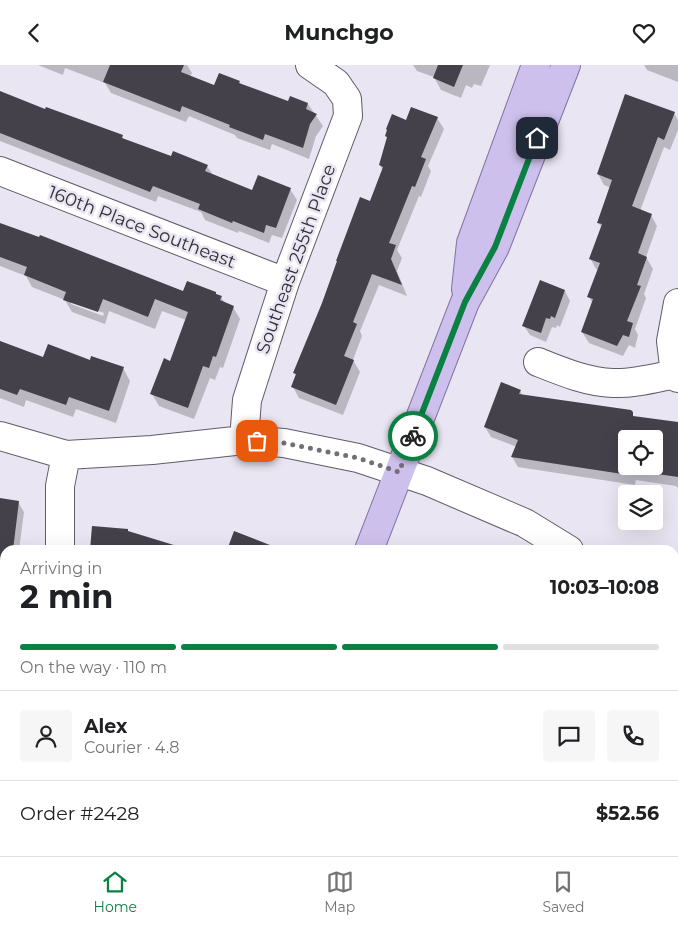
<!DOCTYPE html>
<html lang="en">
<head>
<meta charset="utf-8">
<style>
	:root { --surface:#fff; --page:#f6f6f6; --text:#202124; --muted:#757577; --line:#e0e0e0; --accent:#0b8043 }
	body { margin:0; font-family:Montserrat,sans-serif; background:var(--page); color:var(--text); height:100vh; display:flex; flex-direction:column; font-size:19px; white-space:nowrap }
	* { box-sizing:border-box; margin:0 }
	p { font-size:16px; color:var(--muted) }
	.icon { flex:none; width:28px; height:28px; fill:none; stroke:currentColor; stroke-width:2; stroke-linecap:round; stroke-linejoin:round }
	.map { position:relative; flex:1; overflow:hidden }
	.details { position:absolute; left:0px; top:480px; width:679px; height:311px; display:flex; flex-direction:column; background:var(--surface); border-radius:15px 15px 0 0; box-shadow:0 5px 20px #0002 }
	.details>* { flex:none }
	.buttons { position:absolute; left:618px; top:365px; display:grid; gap:10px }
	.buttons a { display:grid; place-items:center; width:45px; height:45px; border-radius:5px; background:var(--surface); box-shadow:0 5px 20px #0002; font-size:25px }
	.pin { position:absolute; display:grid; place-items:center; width:42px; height:42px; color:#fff; margin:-21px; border-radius:10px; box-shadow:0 2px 8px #0006 }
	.courier { position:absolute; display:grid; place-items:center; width:50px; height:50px; margin:-25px; border:4px solid #0b8043; border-radius:50%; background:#fff; color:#222; box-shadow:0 1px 6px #0007 }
	.head em { font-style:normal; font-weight:700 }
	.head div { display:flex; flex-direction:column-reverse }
	.head { display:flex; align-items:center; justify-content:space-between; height:85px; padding:0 20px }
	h1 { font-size:32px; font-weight:700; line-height:38px }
	.bar { display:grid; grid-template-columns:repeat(4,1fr); gap:8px 5px; align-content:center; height:60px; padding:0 20px }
	.bar i { height:6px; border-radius:4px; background:var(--line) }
	.bar .selected { background:var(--accent) }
	.bar p { grid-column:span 4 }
	.line { display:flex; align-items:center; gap:12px; padding:0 20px; border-top:1px solid var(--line) }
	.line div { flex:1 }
	.round { display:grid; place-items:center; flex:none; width:52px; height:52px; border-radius:5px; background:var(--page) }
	header { display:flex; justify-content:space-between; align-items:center; height:65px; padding:0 20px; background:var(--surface); font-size:22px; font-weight:700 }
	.dock { display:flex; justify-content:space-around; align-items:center; height:70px; border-top:1px solid var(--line); background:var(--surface); font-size:14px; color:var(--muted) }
	.dock a { display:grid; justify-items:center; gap:2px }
	.dock .selected { color:var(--accent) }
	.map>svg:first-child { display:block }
	.green { fill:#beaaec }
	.shadow { fill:#0003; fill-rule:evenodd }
	.building { fill:#44414b; fill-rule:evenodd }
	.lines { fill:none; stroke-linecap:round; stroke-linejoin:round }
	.minor-casing { stroke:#5f5c67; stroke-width:30 }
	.major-casing { stroke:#8272a4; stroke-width:30 }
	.minor { stroke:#fff; stroke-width:28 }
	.major { stroke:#cec0ec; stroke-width:28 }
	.done { stroke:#726f77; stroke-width:5; stroke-dasharray:0 9 }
	.route { stroke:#0b8043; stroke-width:6 }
	.labels { text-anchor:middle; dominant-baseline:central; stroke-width:5; stroke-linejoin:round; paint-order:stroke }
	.street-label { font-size:18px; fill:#323035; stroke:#e9e5f2 }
</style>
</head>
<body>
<header><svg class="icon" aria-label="back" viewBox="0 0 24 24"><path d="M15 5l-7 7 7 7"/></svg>Munchgo<svg class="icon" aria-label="heart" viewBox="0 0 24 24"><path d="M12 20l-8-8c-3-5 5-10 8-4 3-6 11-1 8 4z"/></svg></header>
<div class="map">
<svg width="678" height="791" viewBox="0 0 678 791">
	<rect width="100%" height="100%" fill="#e9e5f2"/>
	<path class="green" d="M674 497 678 502V569L674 565Z"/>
	<path class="shadow" d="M38 0H187L192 8 190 12 215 22 239 17 241 20 289 38 308 39 323 61 316 71 309 94 272 79 270 85 237 73 235 70 189 51 186 57 111 28 105 18 65 3 63 10Z
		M413 0H490L481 21 474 19 472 23 466 20 461 33 441 25 434 12 417 6Z
		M644 0H678V17L647 5Z
		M0 37 46 46 122 72 124 75 172 93 207 101 213 110 253 126 290 124 297 135 282 173 272 170 269 178 239 166 238 168 205 155 201 147 158 131 156 137 0 76Z
		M674 48 678 55V65L670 85 664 82 640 146 651 150 657 161 646 192 653 204 644 229 646 233 635 264 638 270 635 283 629 280 623 291 589 278 582 267 593 239 589 232 599 205 596 204 590 193 602 163 598 157 611 123 604 120 598 109Z
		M437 53 444 64 428 101 431 106 421 132 419 131 397 185 402 193 397 206 407 231 379 220 360 266 362 271 353 295 360 307 343 350 299 333 293 322 296 311 295 308 371 138 383 106 380 100 388 74 386 71 406 56Z
		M0 159 184 227 215 228 221 232 225 239 233 242 240 254 223 303 220 302 215 315 210 313 194 354 159 341 152 329 171 297 186 255 162 246 155 264 109 246 105 259 72 247 65 235 32 222 26 211 0 201ZM71 236 104 248 103 251 71 239Z
		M565 226 570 236 560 262 557 260 556 263 552 262 546 277 530 270 524 261Z
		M0 276 44 293 90 296 123 303 130 316 116 358 76 344 73 352 26 335 24 342 0 333Z
		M520 326 523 331 632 348 634 352 678 367V423L676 421 636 415 635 420 518 402 512 392 517 382 491 372 485 362ZM626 374H654V401H626Z
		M0 435 18 437 24 447 19 485H5V621L0 634Z
		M674 700H678V749H674Z
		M19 786H81L79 791H17Z
		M391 786H441L439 791H393Z
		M485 786H661L663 789 668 791H497Z"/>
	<path class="building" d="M110 0H184L181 7 214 20 219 8 240 16 239 18 288 36 290 31 308 38 306 44 317 49 310 59 303 83 265 69 263 75 229 62 230 60 182 41 180 47 103 17Z
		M438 0H463L454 22 433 13Z
		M0 26 45 44 46 42 123 70 122 73 171 91 173 86 208 100 205 106 252 125 258 110 291 123 276 163 266 160 264 168 233 156 232 158 198 144 200 139 153 121 150 127 0 68Z
		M625 29 675 47 664 75 658 72 632 141 652 149 638 188 647 192 637 220 641 221 627 256 633 258 629 272 623 270 617 281 581 267 593 234 587 232 600 198 589 194 602 159 597 158 612 115 597 109Z
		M411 42 438 52 421 92 426 94 415 122 412 121 389 178 396 180 391 194 402 220 372 209 353 257 357 259 344 291 354 295 336 340 291 322 296 309 293 308 322 238 337 196H336L360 132 370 136 383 102 379 100 387 72 385 71 387 65 386 64 392 49 406 55Z
		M0 158 39 172 40 170 183 226 187 216 216 227V229L222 231 220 235 234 241 216 292 213 291 209 303 203 301 188 343 150 329 164 293 170 296 188 247 155 234 148 252 103 234 98 247 63 235 66 227 24 210 27 202 0 192Z
		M540 215 565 225 555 253 551 251 550 254 546 253 541 268 522 261Z
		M0 276 43 292 48 279 90 295 91 291 124 302 109 346 69 332 66 340 20 324 17 330 0 324Z
		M501 317 521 325 519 329 631 345 633 347V351L678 357V412L630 405 629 410 511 392 518 375 484 362ZM626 374H654V401H626Z
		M0 433 19 436 13 485H5V506H0Z
		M92 461 128 464V466L177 481V485H90Z
		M234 466 280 484V485H227Z"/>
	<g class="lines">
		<defs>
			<path id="minor" d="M0 106 285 217
				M538 297C563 307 587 317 613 318 633 319 655 313 675 309L678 313
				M675 309 671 276 678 238
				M0 371 66 390 152 385 244 375 284 378 358 393 427 416 525 458 569 485
				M244 375 247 335 285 217 348 51 347 34 336 18 310 0
				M60 485V421L66 390
				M674 592 678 596
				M674 625 678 617
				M0 732 5 719
				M308 789 312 791"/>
			<path id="major" d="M466 224 471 178 536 0
				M369 485 465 237 495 182 566 0
				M251 791 253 786"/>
		</defs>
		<use href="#minor" class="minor-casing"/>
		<use href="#major" class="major-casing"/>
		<use href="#minor" class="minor"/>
		<use href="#major" class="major"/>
	</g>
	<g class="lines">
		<path class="done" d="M257 376 284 378 358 393 399 407 413 371"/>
		<path class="route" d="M413 371 465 237 495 182 537 73"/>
	</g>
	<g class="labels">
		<g class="street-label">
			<text transform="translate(142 162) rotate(21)">160th Place Southeast</text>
			<text transform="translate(296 194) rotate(-70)">Southeast 255th Place</text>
		</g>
	</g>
</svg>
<div class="buttons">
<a><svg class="icon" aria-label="locate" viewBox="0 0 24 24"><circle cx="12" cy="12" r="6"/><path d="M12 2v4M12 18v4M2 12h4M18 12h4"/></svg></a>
<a><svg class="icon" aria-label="layers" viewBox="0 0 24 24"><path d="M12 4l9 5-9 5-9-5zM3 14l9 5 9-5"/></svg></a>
</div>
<div class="pin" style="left:257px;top:376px;background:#ea580c"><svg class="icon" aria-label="bag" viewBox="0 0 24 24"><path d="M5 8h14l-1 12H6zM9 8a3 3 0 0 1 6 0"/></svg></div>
<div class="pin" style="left:537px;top:73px;background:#1f2937"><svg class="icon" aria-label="home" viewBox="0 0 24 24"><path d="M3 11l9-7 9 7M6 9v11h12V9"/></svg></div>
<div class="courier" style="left:413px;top:371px"><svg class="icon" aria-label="bike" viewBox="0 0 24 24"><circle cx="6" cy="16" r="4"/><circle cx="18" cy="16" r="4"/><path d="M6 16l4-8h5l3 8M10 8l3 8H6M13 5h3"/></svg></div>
<section class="details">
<div class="head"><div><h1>2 min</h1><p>Arriving in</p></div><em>10:03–10:08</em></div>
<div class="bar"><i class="selected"></i><i class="selected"></i><i class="selected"></i><i></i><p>On the way · 110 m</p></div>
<div class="line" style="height:90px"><a class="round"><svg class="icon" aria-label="person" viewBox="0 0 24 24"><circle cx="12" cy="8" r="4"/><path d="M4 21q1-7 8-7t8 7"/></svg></a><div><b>Alex</b><p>Courier · 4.8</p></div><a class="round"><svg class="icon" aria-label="chat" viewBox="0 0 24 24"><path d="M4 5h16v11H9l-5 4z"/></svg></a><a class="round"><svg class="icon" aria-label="phone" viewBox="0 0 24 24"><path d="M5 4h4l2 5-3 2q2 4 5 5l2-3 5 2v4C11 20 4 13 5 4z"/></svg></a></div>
<div class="line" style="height:65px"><div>Order #2428</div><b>$52.56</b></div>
</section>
</div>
<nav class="dock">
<a class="selected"><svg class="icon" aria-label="home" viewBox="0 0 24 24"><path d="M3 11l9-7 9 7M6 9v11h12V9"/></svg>Home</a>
<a><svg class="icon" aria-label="map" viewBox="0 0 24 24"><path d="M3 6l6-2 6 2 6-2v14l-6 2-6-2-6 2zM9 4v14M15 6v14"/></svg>Map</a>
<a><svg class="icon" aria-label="saved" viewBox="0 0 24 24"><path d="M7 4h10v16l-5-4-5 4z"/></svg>Saved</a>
</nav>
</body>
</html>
